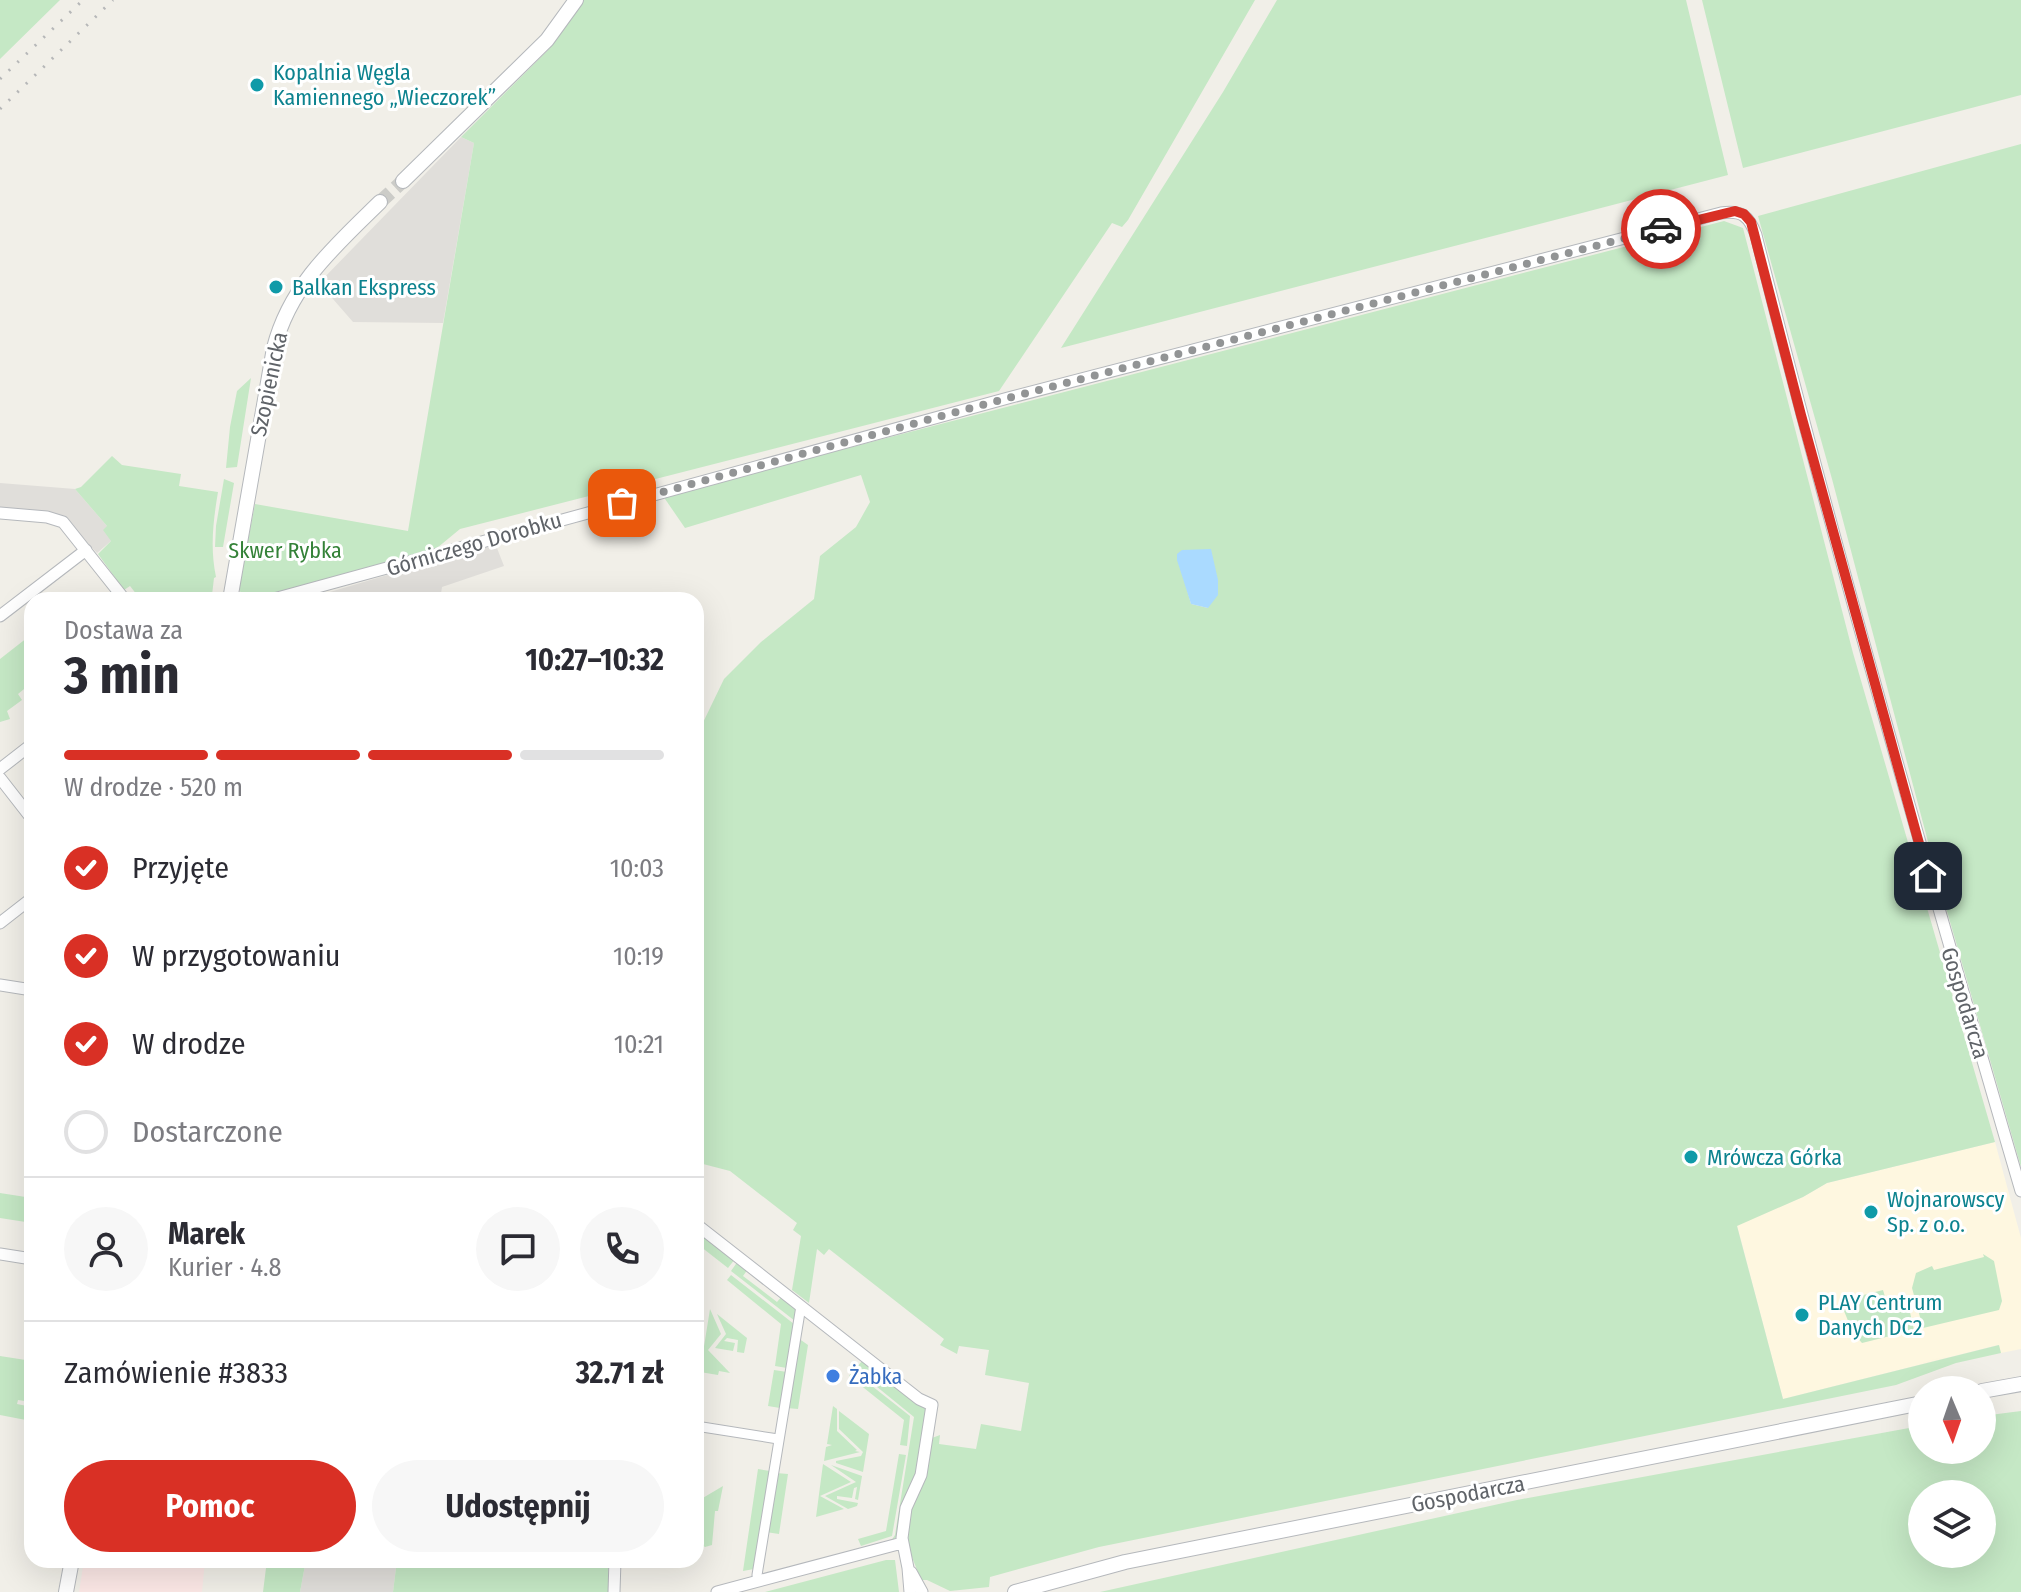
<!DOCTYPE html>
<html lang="pl">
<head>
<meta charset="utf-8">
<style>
	:root { --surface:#fff; --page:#f7f7f7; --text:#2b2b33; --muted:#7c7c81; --line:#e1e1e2; --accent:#d93025 }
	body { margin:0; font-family:"Fira Sans Condensed",sans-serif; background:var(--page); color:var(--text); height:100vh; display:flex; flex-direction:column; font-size:30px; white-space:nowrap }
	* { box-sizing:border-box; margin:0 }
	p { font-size:26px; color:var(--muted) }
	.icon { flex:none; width:44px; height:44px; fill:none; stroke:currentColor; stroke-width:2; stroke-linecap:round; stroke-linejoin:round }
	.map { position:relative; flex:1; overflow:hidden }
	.panel { position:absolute; left:24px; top:592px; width:680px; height:976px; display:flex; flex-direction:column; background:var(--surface); border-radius:24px; box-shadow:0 8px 32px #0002 }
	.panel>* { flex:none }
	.needle { width:52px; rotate:178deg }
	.fabs { position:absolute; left:1908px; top:1376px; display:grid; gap:16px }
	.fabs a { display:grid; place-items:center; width:88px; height:88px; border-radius:50%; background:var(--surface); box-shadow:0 8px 32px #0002; font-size:40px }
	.pin { position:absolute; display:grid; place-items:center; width:68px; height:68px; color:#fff; margin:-34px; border-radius:16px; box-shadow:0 4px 12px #0006 }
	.courier { position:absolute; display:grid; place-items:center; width:80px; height:80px; margin:-40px; border:6px solid #d93025; border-radius:50%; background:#fff; color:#222; box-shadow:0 2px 10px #0007 }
	.overview em { font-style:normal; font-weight:700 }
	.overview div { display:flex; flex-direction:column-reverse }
	.overview { display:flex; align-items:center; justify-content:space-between; height:136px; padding:0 40px }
	h1 { font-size:52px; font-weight:700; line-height:60px }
	.bar { display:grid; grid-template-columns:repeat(4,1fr); gap:12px 8px; align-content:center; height:96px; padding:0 40px }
	.bar i { height:10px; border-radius:6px; background:var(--line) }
	.bar .on { background:var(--accent) }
	.bar p { grid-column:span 4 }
	.line { display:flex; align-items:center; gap:20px; padding:0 40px; border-top:2px solid var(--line) }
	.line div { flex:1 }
	.round { display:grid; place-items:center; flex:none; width:84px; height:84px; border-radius:42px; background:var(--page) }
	ol { padding:0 40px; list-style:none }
	li { display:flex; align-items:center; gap:24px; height:88px }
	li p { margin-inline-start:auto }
	li .icon { padding:8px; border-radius:50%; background:var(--accent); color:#fff; stroke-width:4 }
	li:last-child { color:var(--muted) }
	li i { width:44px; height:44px; border:4px solid var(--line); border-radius:50% }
	.button { display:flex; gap:16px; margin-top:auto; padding:16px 40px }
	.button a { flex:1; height:92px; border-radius:48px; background:var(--accent); color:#fff; font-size:32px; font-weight:700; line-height:92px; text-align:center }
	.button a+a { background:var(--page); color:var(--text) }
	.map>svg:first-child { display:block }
	.commercial { fill:#fef7e0 }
	.industrial { fill:#e0deda }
	.medical { fill:#fce8e6 }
	.green { fill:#c5e8c5; fill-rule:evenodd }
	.water { fill:#aadaff }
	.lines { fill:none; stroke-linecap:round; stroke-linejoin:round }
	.tertiary-tunnel { stroke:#ccccc8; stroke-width:14; stroke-dasharray:14 7; stroke-linecap:butt }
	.pedestrian-casing { stroke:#b5b8bc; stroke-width:11 }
	.minor-casing { stroke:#b5b8bc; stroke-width:13 }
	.tertiary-casing { stroke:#b5b8bc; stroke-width:16 }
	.pedestrian { stroke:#fff; stroke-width:9 }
	.minor { stroke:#fff; stroke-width:11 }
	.tertiary { stroke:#fff; stroke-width:14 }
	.rail { stroke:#b6b7b8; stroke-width:3; stroke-dasharray:2 10; stroke-linecap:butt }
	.done { stroke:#929495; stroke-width:8; stroke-dasharray:0 14.4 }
	.route { stroke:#d93025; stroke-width:10 }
	.culture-dot { fill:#0f9aa8; stroke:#fff; stroke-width:3 }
	.shop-dot { fill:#3f7fe0; stroke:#fff; stroke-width:3 }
	.labels { text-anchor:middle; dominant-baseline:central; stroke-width:6; stroke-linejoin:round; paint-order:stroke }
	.culture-label { font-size:22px; fill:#0d838f; stroke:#fff; text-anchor:start }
	.street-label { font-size:22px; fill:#5f6368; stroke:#fff }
	.park-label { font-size:22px; fill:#348238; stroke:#fff }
	.shop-label { font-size:22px; fill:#366cbe; stroke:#fff; text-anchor:start }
</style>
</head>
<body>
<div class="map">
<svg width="2021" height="1592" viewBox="0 0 2021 1592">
	<rect width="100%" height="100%" fill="#f1efe8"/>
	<path class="commercial" d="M1995 1142 2021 1238V1349L2001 1353 1998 1345 1783 1399 1737 1225 1803 1197 1827 1183Z"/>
	<path class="industrial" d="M461 137 474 143 443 323 353 322 319 283Z
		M0 483 75 489 107 526 111 541 97 553 64 518 0 510Z
		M495 543 504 566 442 587 440 600H303Z
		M306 1560H397L393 1592H300Z"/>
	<path class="medical" d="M84 1560H205L202 1592H79Z"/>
	<path class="green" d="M0 0H60L0 59Z
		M583 0H1255L1128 220 1122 227 1112 223 999 391 460 529 437 548 255 599C247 600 240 596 239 587L255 504 408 531 474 143 461 137 549 49Z
		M1277 0H1686L1728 175 1061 348 1223 92Z
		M1702 0H2021V95L1743 168Z
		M2021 144V1167L1940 887 1832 479 1758 216Z
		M1724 221 1743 228 1853 653 1995 1142 1827 1183 1803 1197 1737 1226 1783 1399 1999 1345 2001 1353 1956 1363 1896 1385 1099 1547 990 1577 989 1587 950 1591 927 1580H921L906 1542 910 1512 923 1485 932 1438 940 1435 939 1444 976 1449 981 1424 1021 1431 1029 1383 985 1375 989 1350 959 1346 957 1354 940 1345 944 1339 829 1249 824 1255 817 1249 809 1303 792 1290 801 1236 793 1230 797 1223 730 1171 703 1164 696 1173V737L724 679 761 642 814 599 820 556 856 527 870 502 861 475 685 528 663 496ZM1177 554 1208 608 1191 604Z
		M251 378 237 467 226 468 230 427 237 391Z
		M112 456 122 465 181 474 179 486 218 492C213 522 210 548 216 577L214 578 212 595 204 600H141L130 586 124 590 98 554 111 541 103 530 107 526 75 489 81 487Z
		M224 479 234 483 223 547H215L216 526Z
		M32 634V688L29 685 18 694 22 700 7 711 10 719 0 722V659Z
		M0 1193 32 1198V1223L0 1218Z
		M696 1229 735 1259 728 1268 696 1243Z
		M1983 1254 1994 1261 2002 1301 1999 1310 1923 1328 1912 1288 1916 1273 1932 1266 1934 1270 1984 1257Z
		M738 1261 748 1269 743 1276 777 1302 782 1296 796 1309 795 1321 731 1271Z
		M731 1275 794 1324 787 1368 775 1366 781 1324 727 1280Z
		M1883 1290 1890 1313 1909 1308 1914 1330 1862 1343 1853 1333 1840 1301Z
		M710 1309 721 1334 708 1350 730 1373 719 1371 718 1375 700 1372 704 1367 701 1365Z
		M717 1314 747 1338 744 1353 737 1352 738 1340 727 1338 724 1341 735 1343 733 1351 715 1348 726 1334Z
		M798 1338 808 1345 798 1409 787 1408Z
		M0 1356 32 1361 31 1402 18 1400 17 1404 32 1407 31 1421 0 1415Z
		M863 1360 925 1408 927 1413 917 1475 898 1536 891 1541 895 1535 914 1417 855 1369Z
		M774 1370 787 1372 780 1408 768 1406Z
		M853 1371 910 1416 907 1446 900 1445 904 1420 849 1376Z
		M833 1406 837 1409V1431L857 1450 855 1451 860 1452 824 1461 826 1447 832 1445 827 1444Z
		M839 1411 869 1434 863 1472 836 1463V1461L861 1456 863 1452 839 1429Z
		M2021 1411V1592H1100L1517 1500 1920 1426 1922 1450H1982V1416ZM1922 1494H1982V1554H1922Z
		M899 1454 906 1455 892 1536 861 1546 858 1539 886 1531Z
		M823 1464 851 1482 820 1496 844 1509 816 1517Z
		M831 1465 862 1476 858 1500 855 1499 857 1487 854 1488 852 1498 837 1496V1499L858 1503 857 1506 848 1509 825 1496 856 1482Z
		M758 1469 770 1471 754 1569 743 1571Z
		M776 1473 788 1474 779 1534 766 1532Z
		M723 1486 718 1511H715L712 1545 705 1547 696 1540 700 1527 696 1520V1502Z
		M267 1560H306L300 1592H263Z
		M397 1560H608L609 1592H393Z
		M886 1560H895L899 1592H765Z"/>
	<path class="water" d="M1211 549 1218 580V595L1208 608 1191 604 1177 560V554L1182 550Z"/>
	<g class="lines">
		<path class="tertiary-tunnel" d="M380 202 403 181"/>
		<defs>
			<path id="pedestrian" d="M696 1426 778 1439
				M758 1581 757 1575 801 1306"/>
			<path id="minor" d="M0 513 47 517 63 522 125 600
				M270 600 1008 398 1721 213C1742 210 1749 216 1756 235 1836 556 1928 873 2021 1191
				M0 616 86 550
				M0 769 32 744
				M0 778 32 819
				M0 923 32 898
				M0 985 32 990
				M696 1224 919 1399 932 1405 921 1475 906 1508 902 1538 908 1568 910 1592
				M0 1254 32 1259
				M911 1572 922 1592
				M614 1592 615 1560
				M717 1592 902 1543"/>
			<path id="tertiary" d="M403 181 547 40 576 0
				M230 600 274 348C290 285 335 246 380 202
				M1982 1391 2021 1384
				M66 1592 72 1560
				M1015 1592 1125 1562 1922 1403"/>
		</defs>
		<use href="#pedestrian" class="pedestrian-casing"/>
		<use href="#minor" class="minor-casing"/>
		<use href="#tertiary" class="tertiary-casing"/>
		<use href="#pedestrian" class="pedestrian"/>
		<use href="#minor" class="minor"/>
		<use href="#tertiary" class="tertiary"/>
		<path class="rail" d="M0 79 83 0
			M0 109 113 0"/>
	</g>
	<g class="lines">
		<path class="done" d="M622 503 1008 398 1661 229"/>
		<path class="route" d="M1661 229 1735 211 1744 214 1751 222 1801 415 1928 876"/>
	</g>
	<g class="culture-dot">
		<circle cx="257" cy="85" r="8"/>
		<circle cx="276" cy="287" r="8"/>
		<circle cx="1691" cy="1157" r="8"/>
		<circle cx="1871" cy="1212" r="8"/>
		<circle cx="1802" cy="1315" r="8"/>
	</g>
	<circle class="shop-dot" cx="833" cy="1376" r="8"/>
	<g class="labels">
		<g class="culture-label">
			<text x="273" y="72">Kopalnia Węgla<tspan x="273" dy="25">Kamiennego „Wieczorek”</tspan></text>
			<text x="292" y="287">Balkan Ekspress</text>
			<text x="1707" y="1157">Mrówcza Górka</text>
			<text x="1887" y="1199">Wojnarowscy<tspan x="1887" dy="25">Sp. z o.o.</tspan></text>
			<text x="1818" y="1302">PLAY Centrum<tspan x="1818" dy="25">Danych DC2</tspan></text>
		</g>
		<g class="street-label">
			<text transform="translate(269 384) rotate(-78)">Szopienicka</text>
			<text transform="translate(474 544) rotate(-16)">Górniczego Dorobku</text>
			<text transform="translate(1965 1003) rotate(73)">Gospodarcza</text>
			<text transform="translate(1468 1494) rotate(-11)">Gospodarcza</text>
		</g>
		<g class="park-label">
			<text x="285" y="550">Skwer Rybka</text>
		</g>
		<g class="shop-label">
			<text x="849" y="1376">Żabka</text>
		</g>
	</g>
</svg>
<div class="fabs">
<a><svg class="needle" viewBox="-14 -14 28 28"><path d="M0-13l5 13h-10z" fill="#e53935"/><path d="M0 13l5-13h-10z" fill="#7c7c81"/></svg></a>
<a><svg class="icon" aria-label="layers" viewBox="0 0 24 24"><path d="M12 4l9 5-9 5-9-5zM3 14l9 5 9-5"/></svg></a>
</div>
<div class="pin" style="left:622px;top:503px;background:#ea580c"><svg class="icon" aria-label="bag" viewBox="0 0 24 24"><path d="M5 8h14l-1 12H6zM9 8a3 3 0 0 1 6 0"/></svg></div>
<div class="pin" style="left:1928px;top:876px;background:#1f2937"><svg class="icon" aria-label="home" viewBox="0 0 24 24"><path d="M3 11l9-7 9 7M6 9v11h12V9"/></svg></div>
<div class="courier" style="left:1661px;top:229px"><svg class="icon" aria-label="car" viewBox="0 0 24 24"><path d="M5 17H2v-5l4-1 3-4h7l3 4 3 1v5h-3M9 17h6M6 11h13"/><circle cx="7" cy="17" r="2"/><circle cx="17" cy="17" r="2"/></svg></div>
<section class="panel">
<div class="overview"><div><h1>3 min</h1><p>Dostawa za</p></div><em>10:27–10:32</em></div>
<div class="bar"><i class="on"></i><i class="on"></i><i class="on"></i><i></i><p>W drodze · 520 m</p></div>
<ol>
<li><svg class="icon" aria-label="check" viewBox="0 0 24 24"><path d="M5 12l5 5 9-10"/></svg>Przyjęte<p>10:03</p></li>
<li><svg class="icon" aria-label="check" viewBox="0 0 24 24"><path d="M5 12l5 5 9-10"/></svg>W przygotowaniu<p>10:19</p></li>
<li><svg class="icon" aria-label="check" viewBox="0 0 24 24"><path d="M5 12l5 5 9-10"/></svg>W drodze<p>10:21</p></li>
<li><i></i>Dostarczone</li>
</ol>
<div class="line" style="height:144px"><a class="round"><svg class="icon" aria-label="person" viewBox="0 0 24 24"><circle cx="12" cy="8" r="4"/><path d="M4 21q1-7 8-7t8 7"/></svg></a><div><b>Marek</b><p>Kurier · 4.8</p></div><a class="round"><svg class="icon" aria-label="chat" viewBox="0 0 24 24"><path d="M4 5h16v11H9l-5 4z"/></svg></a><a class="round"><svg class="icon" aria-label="phone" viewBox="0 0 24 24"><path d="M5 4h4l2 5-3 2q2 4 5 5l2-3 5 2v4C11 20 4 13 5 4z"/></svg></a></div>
<div class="line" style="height:104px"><div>Zamówienie #3833</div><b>32.71 zł</b></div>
<div class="button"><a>Pomoc</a><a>Udostępnij</a></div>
</section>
</div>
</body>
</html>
